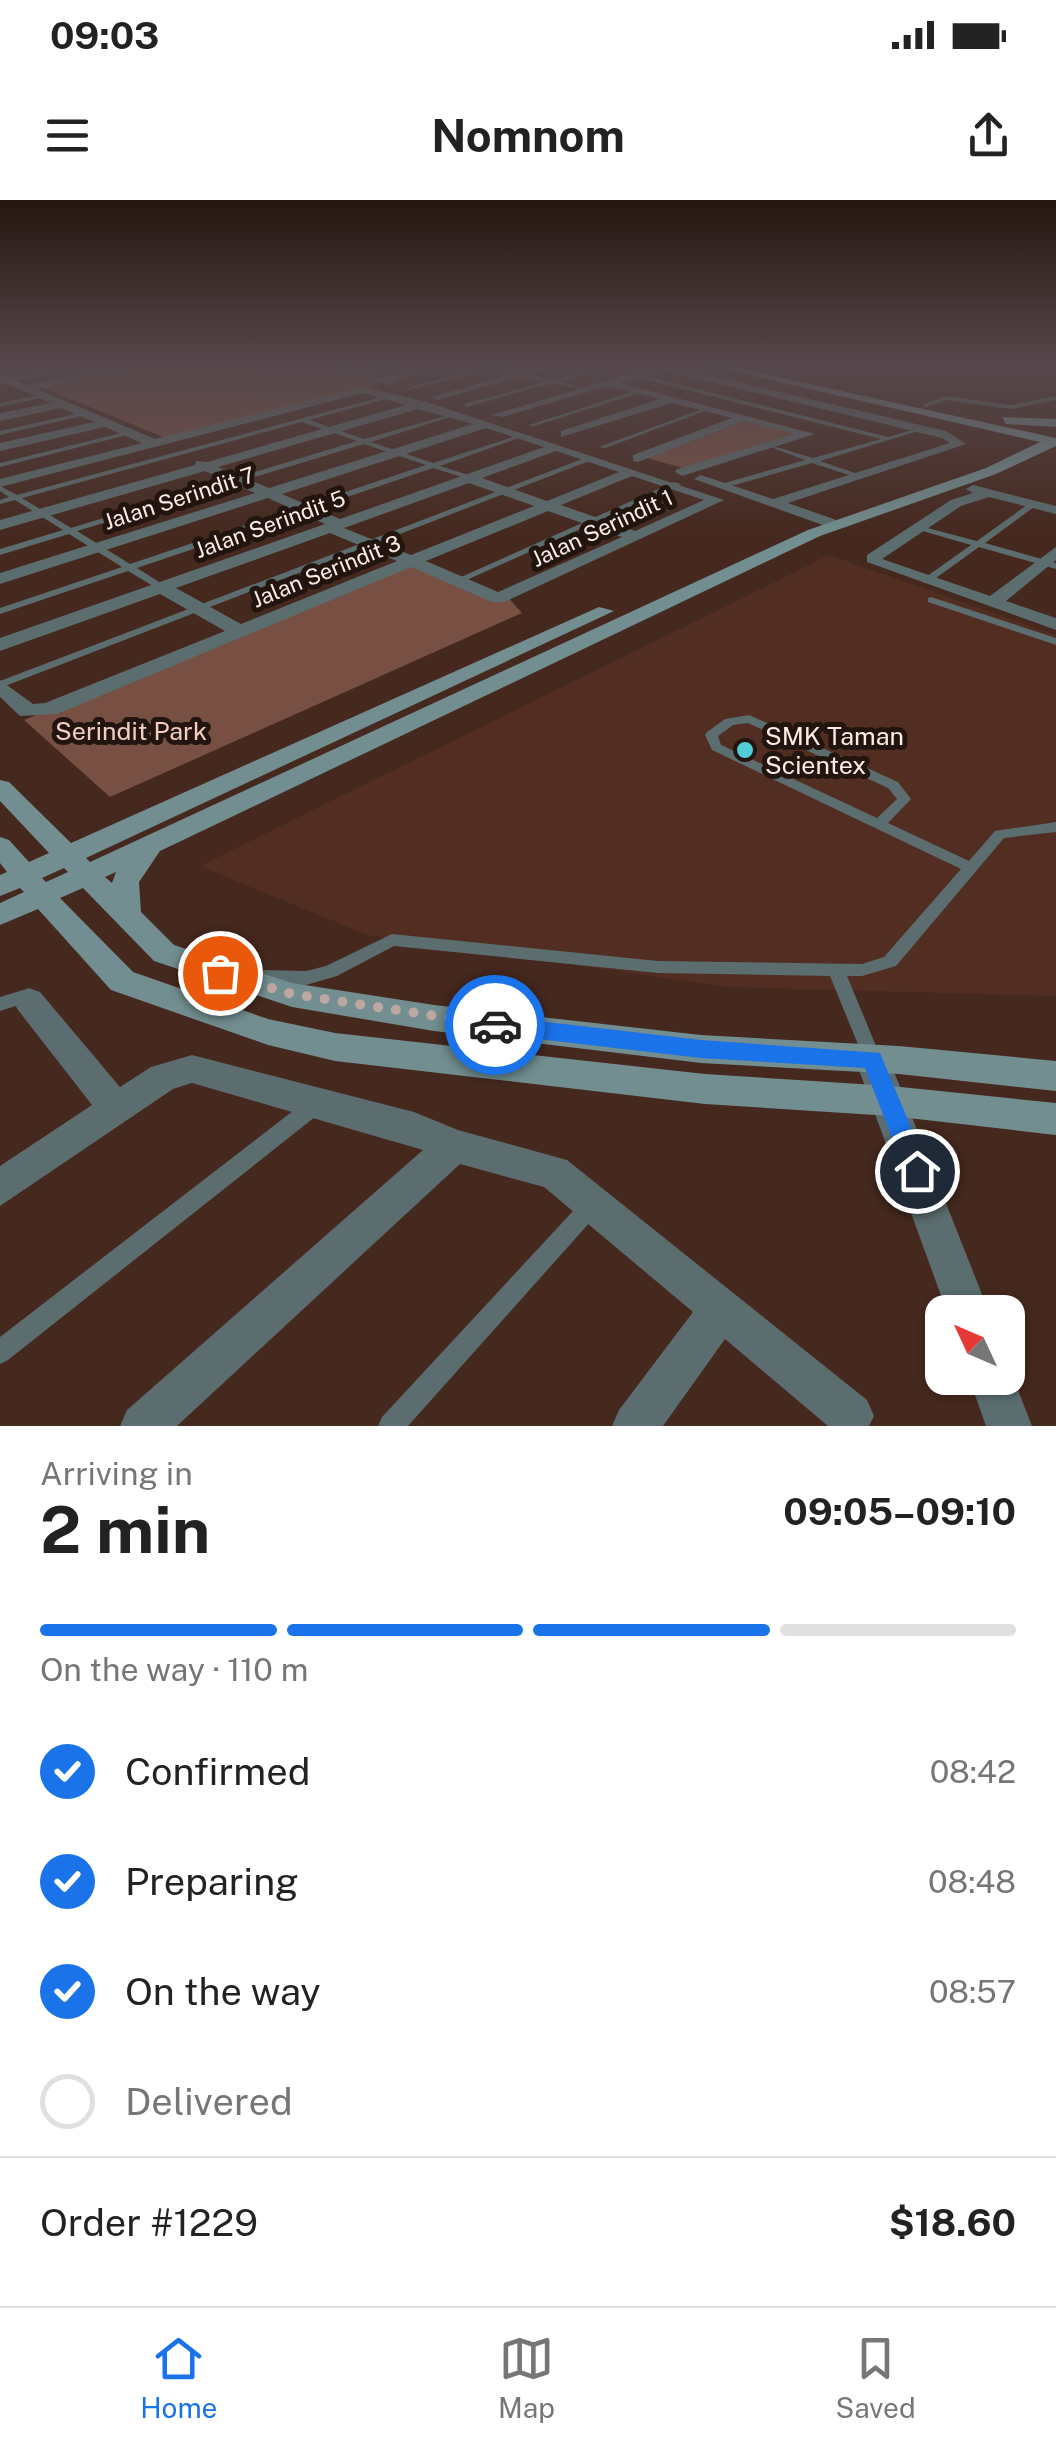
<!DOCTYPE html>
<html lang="en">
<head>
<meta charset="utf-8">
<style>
	:root { --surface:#fff; --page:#f2f2f2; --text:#222; --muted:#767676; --line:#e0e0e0; --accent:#1a73e8 }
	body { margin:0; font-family:"Public Sans",sans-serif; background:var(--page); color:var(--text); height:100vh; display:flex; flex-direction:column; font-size:38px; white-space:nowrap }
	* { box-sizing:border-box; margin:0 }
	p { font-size:32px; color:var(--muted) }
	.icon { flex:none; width:55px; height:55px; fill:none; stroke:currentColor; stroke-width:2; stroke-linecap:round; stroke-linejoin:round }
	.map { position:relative; height:1226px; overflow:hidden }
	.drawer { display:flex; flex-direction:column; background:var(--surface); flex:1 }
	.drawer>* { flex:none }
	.needle { width:65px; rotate:314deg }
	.fabs { position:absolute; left:925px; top:1095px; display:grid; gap:20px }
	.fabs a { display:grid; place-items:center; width:100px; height:100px; border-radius:20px; background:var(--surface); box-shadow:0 2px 8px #0004; font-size:50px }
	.pin { position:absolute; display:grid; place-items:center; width:85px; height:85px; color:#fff; margin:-42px; border:5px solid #fff; border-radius:50%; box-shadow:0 2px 10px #0007 }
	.courier { position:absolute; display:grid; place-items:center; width:100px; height:100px; margin:-50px; border:8px solid #1a73e8; border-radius:50%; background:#fff; color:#222; box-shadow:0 2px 12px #0007 }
	.summary em { font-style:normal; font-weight:700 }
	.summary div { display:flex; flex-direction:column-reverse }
	.summary { display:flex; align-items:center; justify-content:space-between; height:170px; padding:0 40px }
	h1 { font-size:65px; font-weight:700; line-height:75px }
	.bar { display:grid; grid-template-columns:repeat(4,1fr); gap:15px 10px; align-content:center; height:120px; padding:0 40px }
	.bar i { height:12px; border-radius:8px; background:var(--line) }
	.bar .current { background:var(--accent) }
	.bar p { grid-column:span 4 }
	.line { display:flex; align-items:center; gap:25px; padding:0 40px; border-top:2px solid var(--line) }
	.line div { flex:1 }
	ol { padding:0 40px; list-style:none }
	li { display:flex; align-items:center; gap:30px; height:110px }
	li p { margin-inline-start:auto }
	li .icon { padding:10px; border-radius:50%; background:var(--accent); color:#fff; stroke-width:4 }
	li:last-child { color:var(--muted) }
	li i { width:55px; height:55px; border:5px solid var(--line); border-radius:50% }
	.status { display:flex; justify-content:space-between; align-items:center; height:70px; padding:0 50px; background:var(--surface); direction:ltr }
	.status svg { height:28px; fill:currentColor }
	header { display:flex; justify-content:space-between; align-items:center; height:130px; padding:0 40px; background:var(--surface); font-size:45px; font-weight:700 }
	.dock { display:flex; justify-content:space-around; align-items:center; height:140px; border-top:2px solid var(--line); background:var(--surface); font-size:28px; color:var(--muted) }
	.dock a { display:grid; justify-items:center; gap:5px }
	.dock .current { color:var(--accent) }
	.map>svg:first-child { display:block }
	.built { fill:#522e22 }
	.green { fill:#775043 }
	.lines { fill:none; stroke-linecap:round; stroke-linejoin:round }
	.lane { fill:#5b6d6e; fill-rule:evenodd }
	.street { fill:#5b6d6e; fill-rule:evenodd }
	.secondary { fill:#728e90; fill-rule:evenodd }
	.route { fill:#1a73e8 }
	.done { stroke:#bda8a1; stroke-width:10; stroke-dasharray:0 18 }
	.poi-dot { fill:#52ccd5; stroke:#221510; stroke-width:4 }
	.labels { text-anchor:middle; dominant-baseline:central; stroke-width:10; stroke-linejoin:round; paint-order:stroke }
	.far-street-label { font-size:22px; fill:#fdede8; stroke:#221510 }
	.park-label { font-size:25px; fill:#f4cec1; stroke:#221510 }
	.poi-label { font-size:25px; fill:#fdede8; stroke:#221510; text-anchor:start }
</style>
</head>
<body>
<div class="status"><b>09:03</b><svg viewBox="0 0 49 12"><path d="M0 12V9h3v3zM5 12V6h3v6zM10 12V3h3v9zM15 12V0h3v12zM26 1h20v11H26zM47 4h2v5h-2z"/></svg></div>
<header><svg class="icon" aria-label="menu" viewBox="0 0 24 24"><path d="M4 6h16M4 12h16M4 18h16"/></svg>Nomnom<svg class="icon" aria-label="share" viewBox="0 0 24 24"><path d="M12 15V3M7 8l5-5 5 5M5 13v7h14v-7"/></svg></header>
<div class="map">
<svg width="1056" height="1226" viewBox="0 0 1056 1226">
	<rect width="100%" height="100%" fill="#45281e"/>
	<path class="built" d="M829 355 1056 435V796L728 787 367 735 200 666Z"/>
	<path class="green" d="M126 167H325L380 184 166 238 36 185Z
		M746 221 809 234 683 268 647 258Z
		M411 361 507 396 522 413 110 597 24 520Z"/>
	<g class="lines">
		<path class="lane" d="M68 167H78L0 184V180Z
			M379 167H389L358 175 355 173Z
			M486 167H500L552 180 600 167H608L559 181 584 188V190L552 183 466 207 464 204 545 182 493 168 408 190 405 188Z
			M634 173 888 237 922 227 925 229 820 261 861 275V279L812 263 724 288H721V284L805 260 773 248V246L813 258 881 239 632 176Z
			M641 189 643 192 534 226 529 225Z
			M44 194 46 197 0 207V203Z
			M392 194 394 197 309 220 364 239 456 213V215L371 242 433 263 519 235 524 236 440 266 472 276V280L433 268 137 368 164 385V389H158L128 371 0 414V408L122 367 69 334 0 355V349L63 330 15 300 0 304V300L9 297 0 291V286L17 295ZM302 222 357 241 71 328 22 298ZM364 244 426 265 130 364 77 331Z
			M946 196 1011 205 1056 196V200L1011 209 946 200 925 207 922 205Z
			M708 207 713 208 605 248 599 247Z
			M84 212 86 215 0 235V231Z
			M129 231 131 234 0 267V263Z
			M590 256 597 258 0 488V481Z
			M674 282 681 284 460 383 452 381Z
			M1031 302 1038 304 985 343 1056 363V369L979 347 929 383H923V379L971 345 916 329V325L977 341Z
			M931 397 1056 438V445L928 402V398Z
			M749 515 898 582 911 599 888 623 969 661 995 631 1056 622V632L1004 638 896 766 862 776H847L881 858 878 864 872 866 866 864 830 776 658 773 394 746 337 776 306 785 252 782 250 777 252 772 258 770 306 771 326 766 392 734 658 761 862 764 884 757 961 669 712 550 705 535 707 532 725 519ZM748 523 888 588 897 599 877 618 721 545 718 536 733 525Z
			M23 790 35 795 38 800 35 805 29 807 22 804 0 811V797Z
			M318 894 325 897 328 903 325 909 8 1160 0 1164V1137L311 897Z
			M593 994 600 997 603 1004 600 1011 408 1226H378L382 1217 586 997Z"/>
		<path class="street" d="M116 167H135L37 189 155 239 363 187 427 202 724 300 504 402H492L411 367 57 514 20 516 0 497V480L33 504 45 503 225 431 160 394 0 451V438L325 324 268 298 0 384V373L255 293 205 271 0 330V320L195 265 196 261 207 262 406 205 363 193 0 287V279L142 243 105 227 0 251V243L94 222 61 208 0 221V213L51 203 0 181V174L27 185ZM418 209 473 224 269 288 218 267ZM486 228 544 247 340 319 282 294ZM556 251 619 272 547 301 482 278ZM632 276 704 300 635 331 561 305ZM469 283 534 306 411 355 344 328ZM548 311 622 337 498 392 426 361ZM330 333 397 361 241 424 176 388Z
			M331 167H346L382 177 445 167 394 181 391 186Z
			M539 167H555L437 200 431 197Z
			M652 167H674L946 231 966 244 788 303 839 321 842 324 834 329 694 279 701 275 773 299 950 243 942 238 662 170 620 183 815 234 682 276 675 272 677 269 795 234 745 221 638 262 633 261V255L732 218 672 203 561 237V231L660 199 608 186 502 217 492 215Z
			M973 285 1056 306V314L989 297 961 306 882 359 990 396 1056 347V360L1006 401 1056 418V430L867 362V355L951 300 973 293 966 289Z
			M29 788 40 792 120 887 151 867 192 855 414 912 458 930 567 960 867 1200 874 1216 869 1226H828L725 1139 663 1226H612L619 1210 693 1112 544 987 460 964 177 1226H120L127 1210 423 950 192 883 173 889 0 1006V966L92 905 18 810 13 801 18 792Z
			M872 845 884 849 889 859 989 1112H947L855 859 860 849Z
			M1008 1165 1032 1226H986L969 1178H1008Z"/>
		<path class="secondary" d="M714 167H732L1056 238V246L996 274 820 336 160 651 139 682 141 712 174 745 292 783 434 805 701 835 899 846 1056 861V891L899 874 701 863 434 831 292 807 154 761 83 688 60 698 133 772 268 819 335 833 705 874 891 886 1056 903V935L891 916 705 904 335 861 268 845 111 790 38 709 0 725V703L24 692 20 688 0 696V675L7 672 0 663V637L9 640 29 662 49 653 0 601V580L9 582 71 643 599 407 614 411 86 658 90 662 808 330 986 268 1040 242ZM64 668 68 672 46 682 42 678ZM116 672 112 683 105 677Z
			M1002 217 1056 219V227L1006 224Z"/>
	</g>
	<linearGradient id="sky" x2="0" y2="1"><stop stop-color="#261610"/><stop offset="0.49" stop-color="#56484c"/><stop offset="1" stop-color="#56484c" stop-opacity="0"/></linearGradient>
	<rect width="1056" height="338" fill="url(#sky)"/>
	<path class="route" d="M495 816 701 840 880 853 929 971 917 983 908 979 865 868 701 858 495 834 485 825Z"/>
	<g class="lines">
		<path class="done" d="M220 773 292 794 495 825"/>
	</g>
	<circle class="poi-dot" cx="745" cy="550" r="10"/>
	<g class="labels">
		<g class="far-street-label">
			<text transform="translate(179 298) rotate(-18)">Jalan Serindit 7</text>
			<text transform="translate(270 324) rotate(-20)">Jalan Serindit 5</text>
			<text transform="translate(602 328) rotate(-25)">Jalan Serindit 1</text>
			<text transform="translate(326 371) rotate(-22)">Jalan Serindit 3</text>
		</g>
		<g class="park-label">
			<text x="131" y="531">Serindit Park</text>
		</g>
		<g class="poi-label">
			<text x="765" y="536">SMK Taman<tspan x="765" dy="29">Scientex</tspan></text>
		</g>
	</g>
</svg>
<div class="fabs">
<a><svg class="needle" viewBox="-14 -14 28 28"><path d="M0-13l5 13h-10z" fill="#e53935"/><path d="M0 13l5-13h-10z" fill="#767676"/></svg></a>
</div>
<div class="pin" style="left:220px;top:773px;background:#ea580c"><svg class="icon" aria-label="bag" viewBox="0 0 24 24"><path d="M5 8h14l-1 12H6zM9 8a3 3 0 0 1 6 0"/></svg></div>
<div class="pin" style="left:917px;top:971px;background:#1f2937"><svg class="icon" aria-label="home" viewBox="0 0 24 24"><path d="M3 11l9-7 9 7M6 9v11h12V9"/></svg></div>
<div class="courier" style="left:495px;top:825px"><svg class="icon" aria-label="car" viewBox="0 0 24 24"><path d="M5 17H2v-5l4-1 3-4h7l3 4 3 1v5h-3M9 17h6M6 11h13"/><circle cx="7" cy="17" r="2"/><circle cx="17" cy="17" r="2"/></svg></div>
</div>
<section class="drawer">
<div class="summary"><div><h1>2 min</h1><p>Arriving in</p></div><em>09:05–09:10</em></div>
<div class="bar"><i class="current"></i><i class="current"></i><i class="current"></i><i></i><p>On the way · 110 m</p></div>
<ol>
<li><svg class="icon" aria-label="check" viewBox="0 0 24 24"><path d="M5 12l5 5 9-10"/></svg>Confirmed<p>08:42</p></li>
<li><svg class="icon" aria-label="check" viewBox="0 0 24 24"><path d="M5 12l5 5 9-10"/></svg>Preparing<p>08:48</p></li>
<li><svg class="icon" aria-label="check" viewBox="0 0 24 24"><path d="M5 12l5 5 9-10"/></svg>On the way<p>08:57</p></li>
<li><i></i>Delivered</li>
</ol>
<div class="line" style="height:130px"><div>Order #1229</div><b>$18.60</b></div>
</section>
<nav class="dock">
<a class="current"><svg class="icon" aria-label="home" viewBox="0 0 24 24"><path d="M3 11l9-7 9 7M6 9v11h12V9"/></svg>Home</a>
<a><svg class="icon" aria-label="map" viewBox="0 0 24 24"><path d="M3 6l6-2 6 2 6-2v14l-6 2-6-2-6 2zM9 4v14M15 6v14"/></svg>Map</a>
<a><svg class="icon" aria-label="saved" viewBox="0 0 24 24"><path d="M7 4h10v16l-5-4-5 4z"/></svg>Saved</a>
</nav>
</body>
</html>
